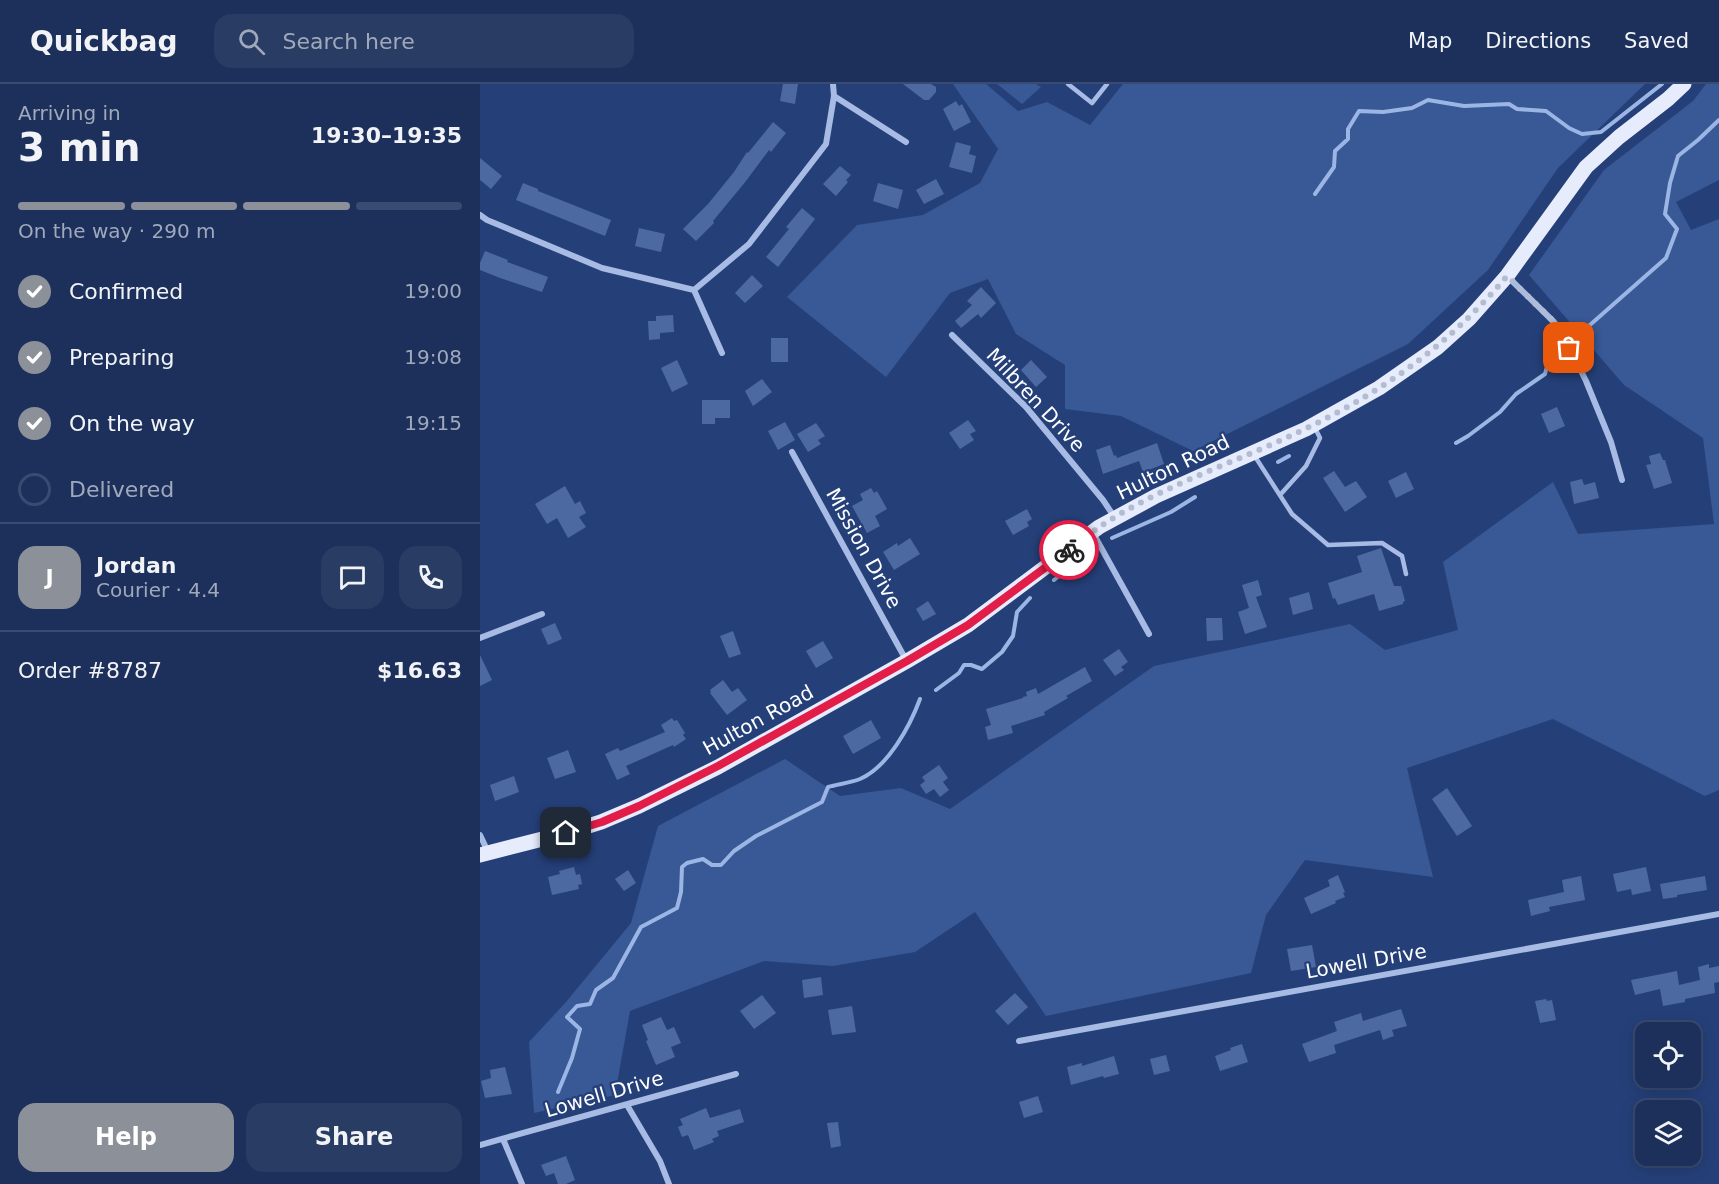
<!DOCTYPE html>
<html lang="en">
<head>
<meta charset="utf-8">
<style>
	:root { --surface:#1c305b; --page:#293c64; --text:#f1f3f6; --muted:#a0a9bb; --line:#3a4b71; --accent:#8c9099 }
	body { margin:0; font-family:"DejaVu Sans",sans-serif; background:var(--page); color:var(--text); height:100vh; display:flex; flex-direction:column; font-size:22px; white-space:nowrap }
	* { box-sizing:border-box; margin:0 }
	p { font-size:20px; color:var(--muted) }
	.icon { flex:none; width:33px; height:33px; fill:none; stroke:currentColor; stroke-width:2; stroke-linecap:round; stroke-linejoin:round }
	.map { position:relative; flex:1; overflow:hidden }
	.side { display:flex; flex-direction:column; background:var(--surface); width:480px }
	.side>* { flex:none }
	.buttons { position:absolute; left:1155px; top:938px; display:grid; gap:12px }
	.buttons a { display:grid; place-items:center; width:66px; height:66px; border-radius:12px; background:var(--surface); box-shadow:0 3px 15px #0003,0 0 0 2px var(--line); font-size:30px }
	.pin { position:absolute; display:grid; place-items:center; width:51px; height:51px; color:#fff; margin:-26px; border-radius:12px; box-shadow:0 3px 9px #0006 }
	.courier { position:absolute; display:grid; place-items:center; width:60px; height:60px; margin:-30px; border:4px solid #e11d48; border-radius:50%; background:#fff; color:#222; box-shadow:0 2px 8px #0007 }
	.headline em { font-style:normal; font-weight:700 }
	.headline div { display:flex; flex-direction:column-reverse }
	.headline { display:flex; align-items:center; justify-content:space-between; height:102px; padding:0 18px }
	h1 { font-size:39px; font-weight:700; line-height:45px }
	.bar { display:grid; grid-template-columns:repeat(4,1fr); gap:9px 6px; align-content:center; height:72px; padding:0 18px }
	.bar i { height:8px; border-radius:4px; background:var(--line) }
	.bar .current { background:var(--accent) }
	.bar p { grid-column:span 4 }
	.line { display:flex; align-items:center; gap:15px; padding:0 18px; border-top:2px solid var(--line) }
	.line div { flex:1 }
	.round { display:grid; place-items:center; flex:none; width:63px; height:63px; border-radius:18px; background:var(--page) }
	ol { padding:0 18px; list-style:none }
	li { display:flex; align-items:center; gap:18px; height:66px }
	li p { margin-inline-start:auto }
	li .icon { padding:6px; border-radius:50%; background:var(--accent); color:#fff; stroke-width:4 }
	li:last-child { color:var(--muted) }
	li i { width:33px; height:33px; border:3px solid var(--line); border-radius:50% }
	.button { display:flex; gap:12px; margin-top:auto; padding:12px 18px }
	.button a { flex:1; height:69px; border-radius:18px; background:var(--accent); color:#fff; font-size:24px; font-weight:700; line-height:69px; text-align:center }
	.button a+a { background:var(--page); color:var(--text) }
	header { display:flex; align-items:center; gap:36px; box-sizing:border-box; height:84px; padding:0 30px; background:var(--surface); border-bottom:2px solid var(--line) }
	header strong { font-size:28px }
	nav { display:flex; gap:33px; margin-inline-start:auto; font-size:21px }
	.search { width:420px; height:54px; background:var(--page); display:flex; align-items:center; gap:15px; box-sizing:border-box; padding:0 21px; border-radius:18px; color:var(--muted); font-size:22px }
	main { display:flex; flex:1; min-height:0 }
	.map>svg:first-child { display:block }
	.green { fill:#385896 }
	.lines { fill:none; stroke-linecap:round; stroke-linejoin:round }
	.stream { stroke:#9bb5e4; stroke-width:4 }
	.building { fill:#4d69a2 }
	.lane { stroke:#a7bbe4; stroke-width:4.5 }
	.street { stroke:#a7bbe4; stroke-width:6 }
	.primary { stroke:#e6ecfc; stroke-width:15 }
	.done { stroke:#b3bcd0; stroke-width:6; stroke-dasharray:0 10.8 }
	.route { stroke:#e11d48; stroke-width:8 }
	.labels { text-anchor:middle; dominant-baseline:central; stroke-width:4.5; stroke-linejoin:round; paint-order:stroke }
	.street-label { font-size:20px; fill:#fff; stroke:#254079 }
</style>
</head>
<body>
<header>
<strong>Quickbag</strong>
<div class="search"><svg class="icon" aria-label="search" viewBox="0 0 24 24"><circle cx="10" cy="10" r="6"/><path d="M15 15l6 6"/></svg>Search here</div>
<nav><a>Map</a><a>Directions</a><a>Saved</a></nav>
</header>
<main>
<section class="side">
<div class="headline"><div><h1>3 min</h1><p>Arriving in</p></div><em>19:30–19:35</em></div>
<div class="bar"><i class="current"></i><i class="current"></i><i class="current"></i><i></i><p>On the way · 290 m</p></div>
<ol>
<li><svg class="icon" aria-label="check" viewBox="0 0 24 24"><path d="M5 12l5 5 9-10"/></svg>Confirmed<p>19:00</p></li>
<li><svg class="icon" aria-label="check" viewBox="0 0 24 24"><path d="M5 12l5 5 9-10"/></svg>Preparing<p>19:08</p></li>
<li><svg class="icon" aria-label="check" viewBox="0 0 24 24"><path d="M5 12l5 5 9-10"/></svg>On the way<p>19:15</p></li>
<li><i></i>Delivered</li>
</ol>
<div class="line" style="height:108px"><b class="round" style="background:var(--accent);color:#fff">J</b><div><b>Jordan</b><p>Courier · 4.4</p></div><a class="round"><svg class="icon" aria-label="chat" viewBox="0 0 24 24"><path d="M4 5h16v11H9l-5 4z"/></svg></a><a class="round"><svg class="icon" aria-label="phone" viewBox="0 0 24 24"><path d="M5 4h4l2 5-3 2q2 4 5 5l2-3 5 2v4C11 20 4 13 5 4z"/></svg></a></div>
<div class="line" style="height:78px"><div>Order #8787</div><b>$16.63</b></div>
<div class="button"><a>Help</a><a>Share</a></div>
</section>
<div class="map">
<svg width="1239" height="1100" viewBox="0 0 1239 1100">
	<rect width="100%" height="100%" fill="#254079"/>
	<path class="green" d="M473 0H506L538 27 567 18 610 41 643 0H1165L1078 84 1008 186 928 260 713 367 641 332 585 325V281L536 250 508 195 470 209 406 293 307 213 377 141 443 131 500 99 518 65Z
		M517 0H556L561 3 542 20Z
		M1226 0H1239V96L1196 118 1211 146 1239 135V706L1225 712 1073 635 927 684 953 793 825 776 786 831 771 889 566 932 495 828 435 868 353 882 284 877 150 927 135 1011 54 1029 49 958 86 918 151 839 178 742 305 675 360 712 421 704 470 725 674 582 870 540 905 566 978 546 963 478 1073 398 1098 450 1234 440 1223 354 1144 301 1049 191 1124 86 1213 17Z"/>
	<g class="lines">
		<path class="stream" d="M835 110 854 83 855 67 868 55V45L879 27 903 28 932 24 948 16 984 22 1029 20 1037 25 1066 27 1089 44 1102 50 1121 48 1182 0
			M1094 255 1186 174 1197 145 1185 130 1190 99 1198 72 1218 56 1239 36
			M976 359 988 352 1020 328 1036 310 1065 290 1069 275 1082 268
			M798 378 809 372
			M632 454 691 428 715 413
			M574 496 610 467
			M456 606 479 589 484 581H491L502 585 522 568 533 552 537 528 550 514
			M78 1008 92 974 100 945 87 933 97 922 110 920 116 906 133 894 161 843 197 824 201 808 202 783 207 779 223 775 232 781H241L254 767 276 752 342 718 348 703C358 700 370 699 380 695 408 683 430 642 440 615"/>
	</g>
	<path class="building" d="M303 0H318L315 20 300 17Z
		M423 0H451L456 3V8L449 16H444Z
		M476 17 479 22 482 20 491 38 474 47 463 25Z
		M293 38 306 49 291 68 289 66 266 97 233 137 234 139 216 157 203 145 228 120 254 88 267 68 268 69Z
		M476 58 491 62 489 70 496 72 492 89 469 83Z
		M0 74 22 92 11 105 0 96Z
		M360 82 371 91 366 96 368 98 356 112 343 100Z
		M456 95 464 110 444 120 436 106Z
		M43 99 58 105V107L131 136 125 152 36 116Z
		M398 99 423 106 418 125 393 117Z
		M322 124 335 135 298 183 286 173 309 145 306 143Z
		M159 144 185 150 181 168 155 162Z
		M5 167 28 176 27 178 68 193 62 208 20 194 0 186V179Z
		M272 191 283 202 265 219 255 209Z
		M501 203 516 219 501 234 498 230 481 244 475 237 492 221 487 217Z
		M193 231 194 248 180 249V255L169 256 168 237H176V232Z
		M291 254H308V278H291Z
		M197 276 208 300 192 308 181 284Z
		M551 276 567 293 556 303 541 286Z
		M282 295 292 308 273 322 265 307Z
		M222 316H250V334H235V340H222Z
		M1077 323 1085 342 1069 349 1061 330Z
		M488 336 496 347 490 350 494 356 480 365 469 349Z
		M305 338 315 356 298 366 288 347Z
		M336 339 345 352 338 356 341 360 328 368 317 350Z
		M677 359 684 380 663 388 659 377 623 390 616 366 630 361 634 372 636 371 637 374Z
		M1180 369 1183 376H1185L1192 399 1174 405 1166 381 1171 380 1169 372Z
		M854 387 865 403 876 397 887 413 865 428 843 394Z
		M926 388 934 405 916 414 908 397Z
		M1102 395 1104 401 1115 398 1119 414 1094 420 1090 398Z
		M85 402 95 420 100 417 106 429 99 433 106 443 88 454 77 434 67 440 55 420Z
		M391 404 394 409 397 407 407 425 395 432 400 442 387 449 372 422 383 416 380 410Z
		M547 425 552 435 547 438 549 442 533 451 525 437Z
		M430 454 440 470 414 486 403 468 417 459 418 462Z
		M901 464 914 502H921L925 517 923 518V520L899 527 894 510 858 521 855 514 853 515 848 499 882 488 877 472Z
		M778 496 782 511 776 513 787 543 765 550 758 528 769 524 762 501Z
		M829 508 833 525 813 531 809 514Z
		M448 517 456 530 443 537 436 525Z
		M726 534H742L743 556 727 557Z
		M75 539 82 555 68 561 61 545Z
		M253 547 261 570 249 574 240 552Z
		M343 557 353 574 336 584 326 567Z
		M639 565 648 578 641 583 644 586 635 592 623 576Z
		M0 571 12 596 0 602Z
		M605 583 612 597 586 612 588 614 564 628 565 631 531 642 533 649 508 656 505 643 511 641 506 625 543 614V613L547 612 546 608 556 604 558 610Z
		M243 596 252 608 258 604 267 616 247 631 230 609 231 608 230 606Z
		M192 634 194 637 197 636 205 649 203 651 206 655 194 663 193 661 146 682 150 690 137 696 125 670 138 664 140 667 185 648 181 641Z
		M391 636 401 654 373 670 363 652Z
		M88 666 96 688 75 695 67 674Z
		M459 681 468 694 463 698 469 706 460 713 454 705 446 710 440 701 445 697 442 693Z
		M34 692 39 708 15 717 10 701Z
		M967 704 992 742 977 752 952 715Z
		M94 783 96 791 100 790 102 800 98 801 99 805 72 811 68 793 80 790 79 787Z
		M1166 783 1171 807 1152 811 1151 805 1137 808 1133 790Z
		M148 786 156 799 144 807 135 795Z
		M858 791 865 808 863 809 865 813 855 817 856 819 831 830 824 814 850 802 848 796Z
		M1101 792 1105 816 1069 823 1070 827 1051 832 1048 816 1084 808 1082 796Z
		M1225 792 1227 806 1197 811V813L1183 815 1180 800Z
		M832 861 836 883 811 887 807 865Z
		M1229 880V884L1239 882V898L1234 899 1235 909 1205 915V918L1183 922 1180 905 1155 911 1151 896 1197 887 1199 901 1220 896 1218 883Z
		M341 893 343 911 324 914 322 896Z
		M535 909 548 923 528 941 515 927Z
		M282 911 296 929 274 945 260 927Z
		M1066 915 1067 917 1072 916 1076 936 1060 939 1055 917Z
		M372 922 376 948 352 951 348 926Z
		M921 925 927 942 912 946 914 952 903 956 900 946 854 961 856 969 829 978 822 960 857 947 854 938 881 929 883 937Z
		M181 933 187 946 194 943 201 959 191 963 195 973 176 981 166 957 168 956 162 941Z
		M762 960 768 978 740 987 735 972 751 966 750 964Z
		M686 971 690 987 674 991 670 975Z
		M634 972 639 990 624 994 623 992 591 1001 587 983 602 979V982Z
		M25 983 32 1010 5 1014 1 997 11 994 10 986Z
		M558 1012 563 1028 544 1034 539 1018Z
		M226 1024 230 1034 260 1025 264 1038 237 1047 239 1052 232 1055 234 1058 214 1066 208 1051 202 1053 198 1043 203 1041 200 1035Z
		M358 1038 361 1062 351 1064 347 1039Z
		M86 1072 95 1096 86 1100H78L74 1089 66 1092 61 1081Z"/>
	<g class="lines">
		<path class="lane" d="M588 0 612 19 627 0
			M774 371 812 430 848 461 902 459 922 472 926 490
			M800 411 826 382 840 354 835 344"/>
		<path class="street" d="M354 12 426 58
			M0 131 7 136 122 184 214 206 269 160 346 60 354 12 353 0
			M1027 192 1074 238 1081 247 1106 297 1131 358 1142 396
			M214 206 242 269
			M472 251 546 323 623 416 635 434
			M312 368 426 576
			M613 449 669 550
			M0 554 62 530
			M0 751 8 768
			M539 957 1239 830
			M147 1021 180 1077 189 1100
			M23 1055 42 1100
			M0 1061 256 990"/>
		<path class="primary" d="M0 771 86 749 121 738 159 722 238 683 427 577 488 541 619 443 676 412 826 345 899 304 958 263 989 235 1027 192 1106 83 1139 53 1188 15 1204 0"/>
	</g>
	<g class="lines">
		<path class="done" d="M589 466C599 459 608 451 618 444 679 402 758 378 825 345 905 306 969 261 1027 192L1074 238 1081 247 1089 264"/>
		<path class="route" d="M86 749 122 738 159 722 238 682 427 577 488 541 589 466"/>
	</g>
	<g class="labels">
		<g class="street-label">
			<text transform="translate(556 316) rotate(47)">Milbren Drive</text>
			<text transform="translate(693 383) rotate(-26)">Hulton Road</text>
			<text transform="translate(384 464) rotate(61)">Mission Drive</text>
			<text transform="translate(278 636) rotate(-29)">Hulton Road</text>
			<text transform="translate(886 877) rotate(-10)">Lowell Drive</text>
			<text transform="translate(124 1010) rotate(-16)">Lowell Drive</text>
		</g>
	</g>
</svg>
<div class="buttons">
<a><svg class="icon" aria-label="locate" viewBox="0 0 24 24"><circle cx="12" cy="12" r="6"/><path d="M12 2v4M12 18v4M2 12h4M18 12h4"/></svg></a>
<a><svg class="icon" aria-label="layers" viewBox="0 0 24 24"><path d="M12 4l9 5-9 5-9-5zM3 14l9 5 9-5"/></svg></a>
</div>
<div class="pin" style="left:1089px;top:264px;background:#ea580c"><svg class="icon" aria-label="bag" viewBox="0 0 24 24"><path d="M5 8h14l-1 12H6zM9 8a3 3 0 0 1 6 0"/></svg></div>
<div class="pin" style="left:86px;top:749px;background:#1f2937"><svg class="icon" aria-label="home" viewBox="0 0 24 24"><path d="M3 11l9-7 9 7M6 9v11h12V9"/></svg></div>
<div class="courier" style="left:589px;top:466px"><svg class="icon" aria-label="bike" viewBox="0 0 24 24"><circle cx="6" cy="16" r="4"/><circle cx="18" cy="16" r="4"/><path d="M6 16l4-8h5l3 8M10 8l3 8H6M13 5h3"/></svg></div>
</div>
</main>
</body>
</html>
